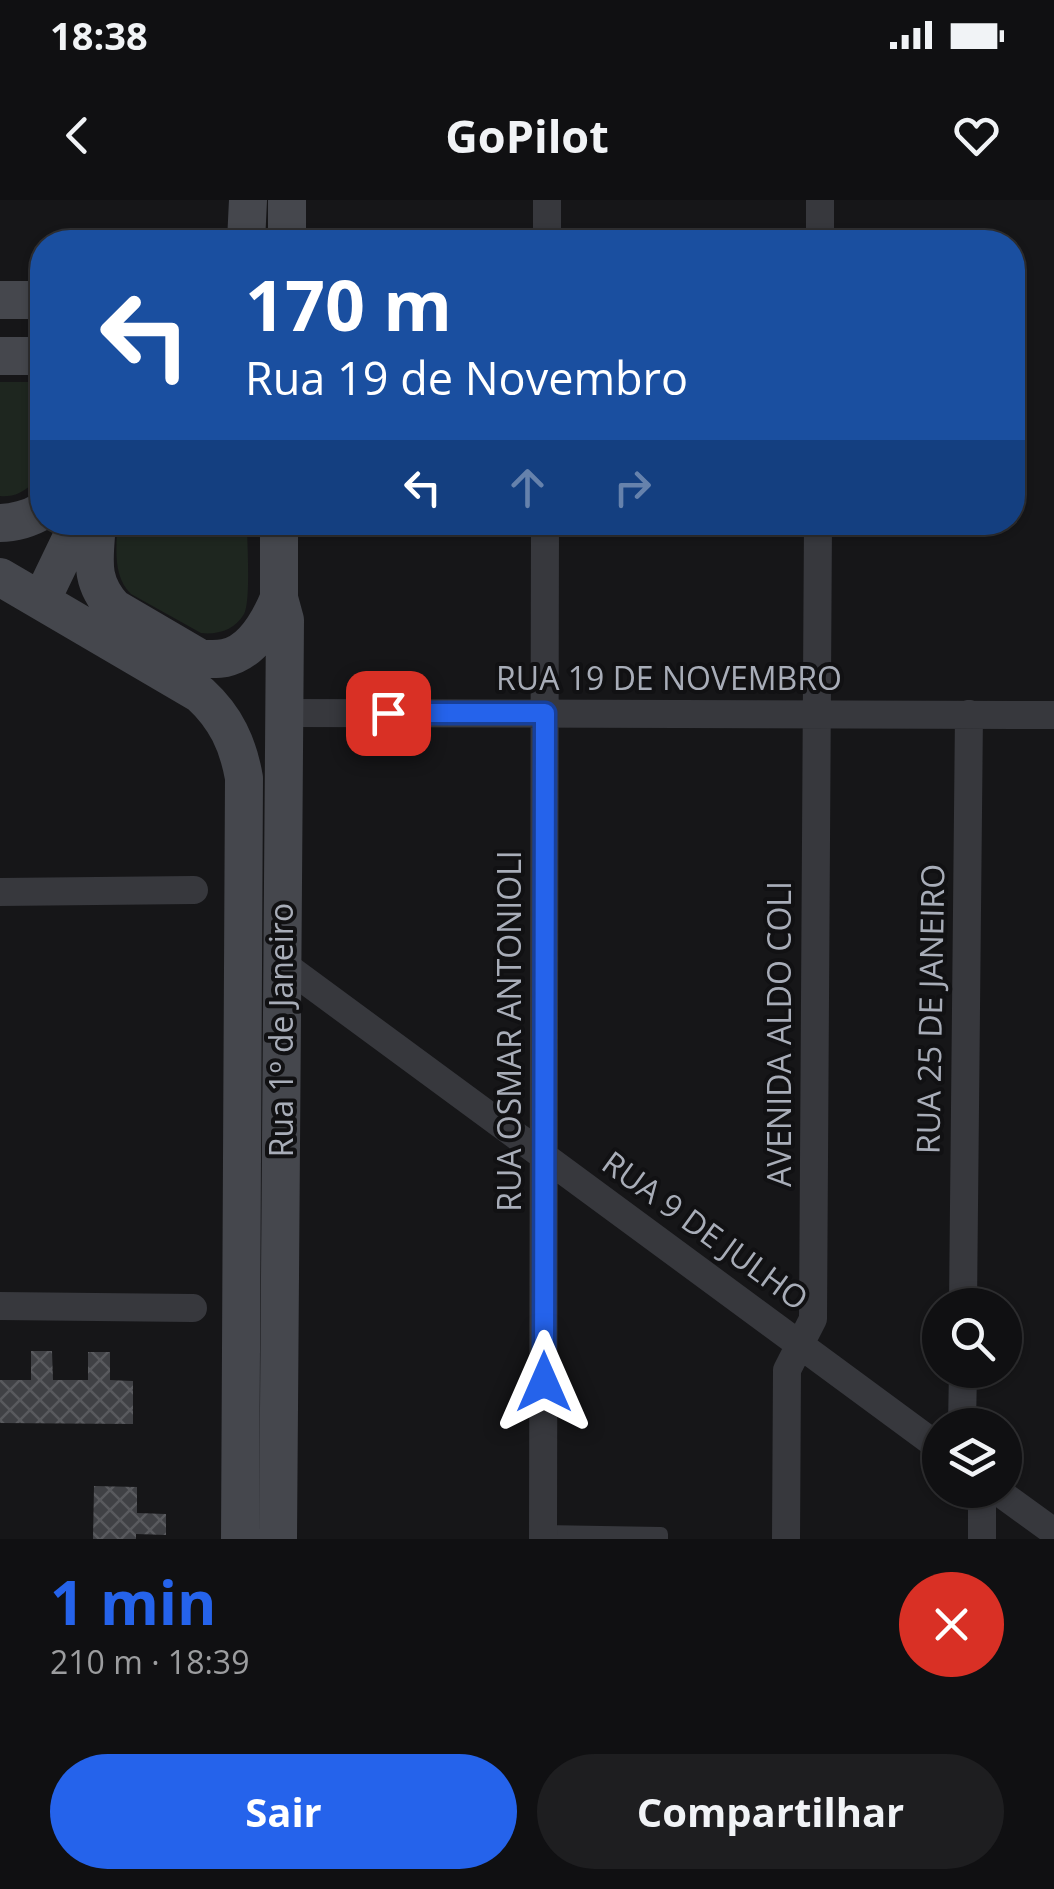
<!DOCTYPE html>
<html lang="pt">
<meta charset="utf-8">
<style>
:root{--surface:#101012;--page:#1e1e20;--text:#f1f3f6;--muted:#9c9d9f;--line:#303032;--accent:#2563eb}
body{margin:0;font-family:"Open Sans",sans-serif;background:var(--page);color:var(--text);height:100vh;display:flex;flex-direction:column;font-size:38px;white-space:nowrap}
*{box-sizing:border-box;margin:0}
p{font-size:32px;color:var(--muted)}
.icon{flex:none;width:55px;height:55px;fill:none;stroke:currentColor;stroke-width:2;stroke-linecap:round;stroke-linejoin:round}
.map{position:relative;height:1339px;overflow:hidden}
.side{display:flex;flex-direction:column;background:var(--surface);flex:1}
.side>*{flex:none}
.top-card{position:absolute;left:30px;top:30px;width:995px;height:305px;border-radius:40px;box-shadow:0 2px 8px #0004,0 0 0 2px var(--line);background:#1a4fa0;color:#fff;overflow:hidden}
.buttons{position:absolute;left:922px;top:1088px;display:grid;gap:20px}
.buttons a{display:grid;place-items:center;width:100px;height:100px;border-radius:50%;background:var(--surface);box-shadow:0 2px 8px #0004,0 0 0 2px var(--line);font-size:50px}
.pin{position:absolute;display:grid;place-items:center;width:85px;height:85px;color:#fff;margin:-42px;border-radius:20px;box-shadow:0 5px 15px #0006}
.me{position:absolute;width:110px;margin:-55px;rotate:0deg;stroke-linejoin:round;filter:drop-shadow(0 0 8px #0008)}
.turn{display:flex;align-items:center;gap:35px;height:210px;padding:0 50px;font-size:45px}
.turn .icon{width:130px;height:130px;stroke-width:2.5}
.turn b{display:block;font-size:70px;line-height:85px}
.lanes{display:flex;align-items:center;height:95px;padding:0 50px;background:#0003;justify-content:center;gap:50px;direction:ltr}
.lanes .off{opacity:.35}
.round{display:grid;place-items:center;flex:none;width:105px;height:105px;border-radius:52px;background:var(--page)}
.overview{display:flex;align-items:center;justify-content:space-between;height:170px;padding:0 50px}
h1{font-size:60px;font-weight:700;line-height:75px;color:var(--accent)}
.button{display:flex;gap:20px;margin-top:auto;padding:20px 50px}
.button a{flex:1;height:115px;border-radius:60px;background:var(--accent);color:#fff;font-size:40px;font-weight:700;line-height:115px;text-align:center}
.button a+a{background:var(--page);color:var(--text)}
.status{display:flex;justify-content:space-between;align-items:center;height:70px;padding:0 50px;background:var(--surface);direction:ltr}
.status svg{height:28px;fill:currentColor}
header{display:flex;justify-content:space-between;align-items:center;height:130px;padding:0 50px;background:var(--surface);font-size:45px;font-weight:700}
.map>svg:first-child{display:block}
.green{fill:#1e261f}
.building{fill:url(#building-cross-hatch)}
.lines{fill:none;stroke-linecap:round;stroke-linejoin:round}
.lane{stroke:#37383d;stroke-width:14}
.street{stroke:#37383d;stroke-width:28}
.secondary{stroke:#45474d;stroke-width:38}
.route-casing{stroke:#184099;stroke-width:25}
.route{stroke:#2563eb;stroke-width:18}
.labels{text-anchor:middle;stroke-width:8;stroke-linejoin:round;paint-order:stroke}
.street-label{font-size:32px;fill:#a8adb8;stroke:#111113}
</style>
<div class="status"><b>18:38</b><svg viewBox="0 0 49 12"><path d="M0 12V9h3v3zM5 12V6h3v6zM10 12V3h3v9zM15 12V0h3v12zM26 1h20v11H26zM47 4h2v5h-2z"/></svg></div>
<header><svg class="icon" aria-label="back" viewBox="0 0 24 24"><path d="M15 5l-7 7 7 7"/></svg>GoPilot<svg class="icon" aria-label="heart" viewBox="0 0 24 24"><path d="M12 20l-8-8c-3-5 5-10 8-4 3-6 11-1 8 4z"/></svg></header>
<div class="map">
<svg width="1054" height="1339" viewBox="0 0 1054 1339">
<defs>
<pattern id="building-cross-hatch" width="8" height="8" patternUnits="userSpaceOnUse" patternTransform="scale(2.5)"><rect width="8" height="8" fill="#404145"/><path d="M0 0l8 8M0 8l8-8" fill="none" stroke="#595a5e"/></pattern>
</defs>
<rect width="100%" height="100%" fill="#161618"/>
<!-- green -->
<path class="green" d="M0 182H42V274C30 287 19 298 0 296Z
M117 323H247C247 341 251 401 244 414 235 430 217 435 201 433L131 394C112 375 117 348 117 323Z"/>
<!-- building -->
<path class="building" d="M31 1151H52L53 1180H88V1152H110V1180L133 1181V1224L0 1223V1180H31Z
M94 1286 137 1287V1313L166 1314V1335L136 1334V1339H93Z"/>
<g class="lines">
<!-- lane -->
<path class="lane" d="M543 1332 661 1334V1339"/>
<!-- street -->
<path class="street" d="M547 42V0
M820 42V0
M284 513 1054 515
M0 692 194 690
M283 764 940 1248
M963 1105 969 514
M0 1106 193 1108
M962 1225 963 1170
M996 1290 1054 1332
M543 1339 545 322
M786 1339 787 1170 813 1119 818 322
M982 1339V1290"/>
<!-- secondary -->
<path class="secondary" d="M287 0V42
M246 42 248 0
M0 100H42
M0 156H42
M97 322C95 358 88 380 114 408L196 456
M0 323C14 323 31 318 42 311
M0 377 200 494C226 518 238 544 244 578L240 1339
M41 401 79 322
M175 457C191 457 210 461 225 458 253 452 269 422 279 398
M278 1339 285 420 279 398V322"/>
</g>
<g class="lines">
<defs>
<path id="route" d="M388 513H545L544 1182"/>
</defs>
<!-- route casing -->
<use href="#route" class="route-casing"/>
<!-- route -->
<use href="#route" class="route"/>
</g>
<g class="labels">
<!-- street labels -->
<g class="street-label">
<text x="669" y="490">RUA 19 DE NOVEMBRO</text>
<text transform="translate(931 809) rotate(-89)" y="11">RUA 25 DE JANEIRO</text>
<text transform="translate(282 830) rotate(-90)" y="11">Rua 1º de Janeiro</text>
<text transform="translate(510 831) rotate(-90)" y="11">RUA OSMAR ANTONIOLI</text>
<text transform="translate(780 834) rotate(-90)" y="11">AVENIDA ALDO COLI</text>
<text transform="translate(705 1031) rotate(36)" y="11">RUA 9 DE JULHO</text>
</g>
</g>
</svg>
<div class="buttons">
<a><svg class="icon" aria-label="search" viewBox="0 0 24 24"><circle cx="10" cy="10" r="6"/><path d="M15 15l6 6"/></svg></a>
<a><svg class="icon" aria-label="layers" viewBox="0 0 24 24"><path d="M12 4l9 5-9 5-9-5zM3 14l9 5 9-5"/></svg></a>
</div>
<div class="pin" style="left:388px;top:513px;background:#d93025"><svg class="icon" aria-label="arrive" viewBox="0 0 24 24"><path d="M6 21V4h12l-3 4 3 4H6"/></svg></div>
<svg class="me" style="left:544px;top:1182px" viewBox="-20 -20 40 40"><path d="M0-17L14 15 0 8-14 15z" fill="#2563eb" stroke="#fff" stroke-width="4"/></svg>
<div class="top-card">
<div class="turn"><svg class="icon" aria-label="left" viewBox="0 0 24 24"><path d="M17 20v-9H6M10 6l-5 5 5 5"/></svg><div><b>170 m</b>Rua 19 de Novembro</div></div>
<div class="lanes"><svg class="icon" aria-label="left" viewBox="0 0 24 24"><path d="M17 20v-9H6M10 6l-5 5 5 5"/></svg><svg class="icon off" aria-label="ahead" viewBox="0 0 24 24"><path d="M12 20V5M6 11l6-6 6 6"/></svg><svg class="icon off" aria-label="right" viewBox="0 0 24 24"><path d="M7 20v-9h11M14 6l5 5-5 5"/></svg></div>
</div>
</div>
<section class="side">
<div class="overview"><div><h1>1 min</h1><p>210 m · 18:39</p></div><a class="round" style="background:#d93025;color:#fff"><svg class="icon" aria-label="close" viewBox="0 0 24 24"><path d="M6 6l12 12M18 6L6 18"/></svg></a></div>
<div class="button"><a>Sair</a><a>Compartilhar</a></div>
</section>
